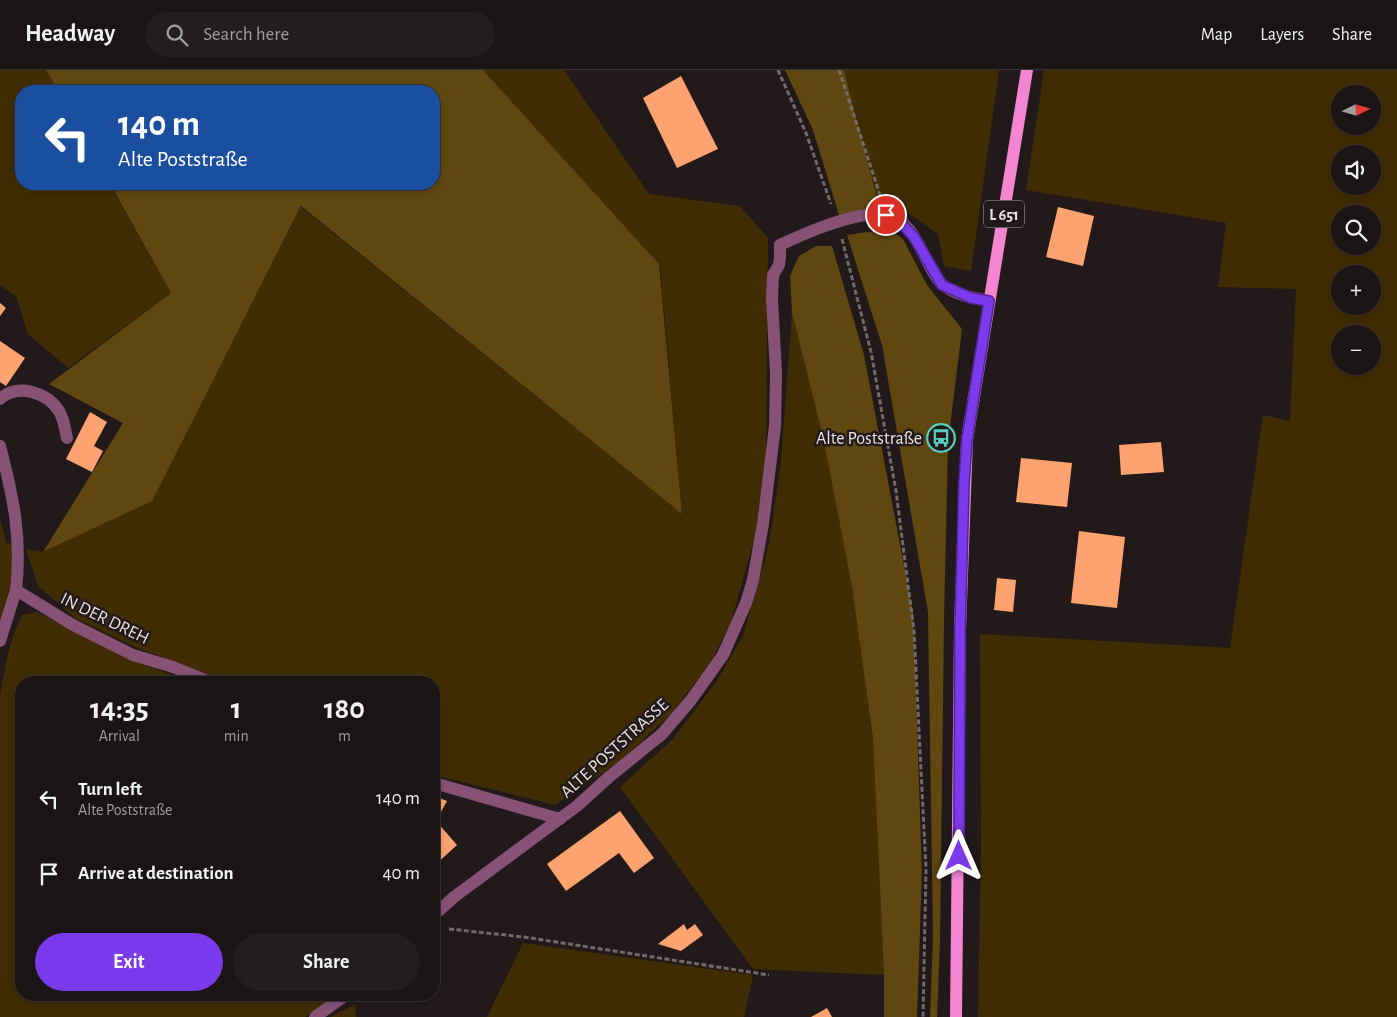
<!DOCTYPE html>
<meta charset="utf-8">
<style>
:root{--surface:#1a1414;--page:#231d1d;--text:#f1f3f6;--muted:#9f9ea0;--line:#383334;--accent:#7c3aed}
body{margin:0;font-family:"Alegreya Sans",sans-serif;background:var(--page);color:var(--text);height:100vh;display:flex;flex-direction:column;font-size:19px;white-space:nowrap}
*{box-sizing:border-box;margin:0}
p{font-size:16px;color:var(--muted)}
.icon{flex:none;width:28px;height:28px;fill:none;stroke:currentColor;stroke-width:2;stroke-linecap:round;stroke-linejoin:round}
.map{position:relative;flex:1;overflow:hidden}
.sheet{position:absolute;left:15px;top:606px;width:425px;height:325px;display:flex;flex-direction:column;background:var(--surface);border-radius:20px;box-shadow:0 2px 8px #0003,0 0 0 1px var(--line)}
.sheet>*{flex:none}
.top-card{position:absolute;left:15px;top:15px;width:425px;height:105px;border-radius:20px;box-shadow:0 2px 8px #0003,0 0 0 1px var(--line);background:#1a4fa0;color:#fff;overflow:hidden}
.needle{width:32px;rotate:85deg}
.controls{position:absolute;left:1331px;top:15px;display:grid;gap:10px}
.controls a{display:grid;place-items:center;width:50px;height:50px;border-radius:50%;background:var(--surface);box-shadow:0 2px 8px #0003,0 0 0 1px var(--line);font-size:25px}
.pin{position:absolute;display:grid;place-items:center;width:42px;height:42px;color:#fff;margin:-21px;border:2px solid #fff;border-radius:50%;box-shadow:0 1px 5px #0007}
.me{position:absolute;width:55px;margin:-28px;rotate:0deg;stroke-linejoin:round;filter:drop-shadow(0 0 4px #0008)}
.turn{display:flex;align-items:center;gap:18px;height:105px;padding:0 20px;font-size:22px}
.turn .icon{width:65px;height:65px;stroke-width:2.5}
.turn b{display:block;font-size:35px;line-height:42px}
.eta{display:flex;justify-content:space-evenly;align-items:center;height:85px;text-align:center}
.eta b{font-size:30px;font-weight:700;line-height:35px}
.button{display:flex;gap:10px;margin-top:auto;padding:10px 20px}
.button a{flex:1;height:58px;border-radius:30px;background:var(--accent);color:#fff;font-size:20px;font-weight:700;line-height:58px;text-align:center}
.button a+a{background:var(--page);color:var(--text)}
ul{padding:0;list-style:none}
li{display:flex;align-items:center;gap:15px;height:75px;padding:0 20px}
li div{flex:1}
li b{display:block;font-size:19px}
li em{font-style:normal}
header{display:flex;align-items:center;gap:30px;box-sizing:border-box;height:70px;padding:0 25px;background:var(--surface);border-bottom:1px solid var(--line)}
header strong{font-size:24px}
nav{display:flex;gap:28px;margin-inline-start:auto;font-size:18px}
.search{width:350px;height:45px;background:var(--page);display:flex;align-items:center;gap:12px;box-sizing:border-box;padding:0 18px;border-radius:28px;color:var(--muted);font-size:19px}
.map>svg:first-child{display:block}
.green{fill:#402d03;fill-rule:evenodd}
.forest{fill:#604710}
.building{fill:#fea26f}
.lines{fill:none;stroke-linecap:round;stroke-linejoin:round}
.path{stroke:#726b6b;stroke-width:3;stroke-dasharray:5 2.5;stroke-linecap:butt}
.lane{stroke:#875275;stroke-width:12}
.street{stroke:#875275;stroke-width:12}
.primary{stroke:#f485d0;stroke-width:12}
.route-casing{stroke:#51269a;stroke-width:12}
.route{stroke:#7c3aed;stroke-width:9}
.labels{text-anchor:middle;stroke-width:5;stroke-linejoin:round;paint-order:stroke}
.shield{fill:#221a1a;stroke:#ada6a6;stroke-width:1}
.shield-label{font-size:16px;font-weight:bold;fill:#e8e2e2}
.poi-label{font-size:18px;fill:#e8e2e2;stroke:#221a1a;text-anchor:end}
.street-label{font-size:18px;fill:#e8e2e2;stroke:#221a1a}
</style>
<header>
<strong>Headway</strong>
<div class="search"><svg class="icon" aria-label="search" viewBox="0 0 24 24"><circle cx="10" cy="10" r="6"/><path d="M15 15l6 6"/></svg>Search here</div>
<nav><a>Map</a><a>Layers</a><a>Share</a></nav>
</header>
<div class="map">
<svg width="1397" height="947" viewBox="0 0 1397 947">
<rect width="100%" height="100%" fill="#221a1a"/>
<!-- green -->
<path class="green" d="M0 0H46L58 21H21V114H109L171 223 68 298 28 264 16 226 0 215Z
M483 0H564L649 124 740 136 768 168 766 381 755 467 730 555 709 595 670 645 621 690 555 735 434 705V612H221L207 604 135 577 75 548 38 516 26 479 44 482 151 430 301 137 682 444 660 195Z
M844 0H999L971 201 944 196 938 164C921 152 901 134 879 135Z
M1044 0H1397V947H978L981 774 980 564 1230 578 1263 345 1290 351 1296 219 1218 217 1226 153 1026 120ZM1340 24H1372V56H1340ZM1340 84H1372V116H1340ZM1340 144H1372V176H1340ZM1340 204H1372V236H1340ZM1340 264H1372V296H1340Z
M792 241 823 366 853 516 873 667 884 905 753 899 620 717 673 669 716 612 743 566 769 474 781 393Z
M0 448 6 473 15 474 10 517 0 556Z
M37 542 128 589 191 612H21V925H334L305 947H0V625C5 597 9 571 22 545Z
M523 873 753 905 744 947H487Z
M355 934 356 947H331Z"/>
<!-- forest -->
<path class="forest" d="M46 0H483L659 194 682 444 301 136 152 431 43 482 123 353 49 314 171 223 110 114H434V21H58Z
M785 0H844L879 136 839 145 813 60Z
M889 159 903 169 927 215 962 259 948 373 944 550 940 872 937 947H930L933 866 928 542 882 275 847 165Z
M816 176H832L864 285 913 543 922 801 917 947H884V905L873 668 852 516 823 367 792 242 790 206 799 186Z"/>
<!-- building -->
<path class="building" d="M681 6 718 79 677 98 643 28Z
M1058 137 1094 146 1083 196 1046 187Z
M0 233 6 238 0 246Z
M0 271 25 288 6 316 0 312Z
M90 342 107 352 94 376 103 381 92 402 66 389Z
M1161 372 1164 402 1121 405 1119 375Z
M1021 388 1072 393 1067 437 1016 432Z
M1079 461 1125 467 1117 538 1071 533Z
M997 508 1016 510 1013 542 994 540Z
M434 726 447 731 436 751 457 775 434 796Z
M620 741 654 788 634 803 619 783 566 821 547 794Z
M684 854 687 860 695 854 703 865 681 881 658 874Z
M827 938 832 947H811Z"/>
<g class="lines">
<!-- path -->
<path class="path" d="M778 0 806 63 831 134
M839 0 880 125
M842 169 871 282 896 421 914 561 926 799 923 947
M449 859 524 867 769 905"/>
<!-- lane -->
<path class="lane" d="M0 329C17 313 47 322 59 341 64 349 65 359 67 368
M0 376C13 426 22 467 16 520L73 555 133 585 173 597 210 612
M0 571 16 520
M434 713 560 749"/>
<!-- street -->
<path class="street" d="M434 845 454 827 577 736 609 707 662 664 691 630 723 585 746 533 753 510 763 454 775 356 776 304 772 228 773 205 779 195 780 187V175C805 163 858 140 885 145 919 151 923 196 942 214 954 225 973 228 989 231
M315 947 346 925"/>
<!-- primary -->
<path class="primary" d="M956 947 960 559 967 370 1027 0"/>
</g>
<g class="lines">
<defs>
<path id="route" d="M886 145 897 149 914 167 942 215 971 228 989 231 967 370 964 413 960 559 959 786"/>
</defs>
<!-- route casing -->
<use href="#route" class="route-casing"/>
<!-- route -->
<use href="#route" class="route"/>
</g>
<!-- icons -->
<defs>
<symbol id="bus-ring" viewBox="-11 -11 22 22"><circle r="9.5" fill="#221a1a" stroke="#58cec0" stroke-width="1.5"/><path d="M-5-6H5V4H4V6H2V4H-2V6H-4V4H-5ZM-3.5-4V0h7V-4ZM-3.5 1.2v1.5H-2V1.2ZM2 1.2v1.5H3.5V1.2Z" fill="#58cec0"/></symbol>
</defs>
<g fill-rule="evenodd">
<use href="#bus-ring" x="925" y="352" width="32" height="32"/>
</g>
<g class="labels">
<!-- shield labels -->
<rect class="shield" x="984" y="130.5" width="40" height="27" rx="4"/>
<g class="shield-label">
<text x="1004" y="150">L 651</text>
</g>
<!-- poi labels -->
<g class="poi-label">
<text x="922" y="374">Alte Poststraße</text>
</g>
<!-- street labels -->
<g class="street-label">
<text transform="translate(105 548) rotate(26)" y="6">IN DER DREH</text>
<text transform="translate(614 678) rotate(-42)" y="6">ALTE POSTSTRASSE</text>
</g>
</g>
</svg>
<div class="controls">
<a><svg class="needle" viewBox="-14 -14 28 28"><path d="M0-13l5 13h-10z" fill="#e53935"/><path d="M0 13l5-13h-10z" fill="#9f9ea0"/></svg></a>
<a><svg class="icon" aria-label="sound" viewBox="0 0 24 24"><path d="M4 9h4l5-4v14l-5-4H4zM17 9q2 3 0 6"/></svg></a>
<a><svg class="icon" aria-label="search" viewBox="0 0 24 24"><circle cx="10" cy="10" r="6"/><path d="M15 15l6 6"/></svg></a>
<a>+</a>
<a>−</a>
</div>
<div class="pin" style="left:886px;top:145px;background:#d93025"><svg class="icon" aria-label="arrive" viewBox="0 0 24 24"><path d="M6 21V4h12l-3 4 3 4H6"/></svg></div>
<svg class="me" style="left:959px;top:786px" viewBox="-20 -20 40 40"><path d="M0-17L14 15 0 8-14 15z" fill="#7c3aed" stroke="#fff" stroke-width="4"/></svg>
<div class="top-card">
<div class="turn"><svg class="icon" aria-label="left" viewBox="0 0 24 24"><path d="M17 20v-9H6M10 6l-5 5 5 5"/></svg><div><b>140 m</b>Alte Poststraße</div></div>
</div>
<section class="sheet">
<div class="eta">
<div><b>14:35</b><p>Arrival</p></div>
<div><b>1</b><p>min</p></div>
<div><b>180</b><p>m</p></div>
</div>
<ul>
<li><svg class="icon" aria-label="left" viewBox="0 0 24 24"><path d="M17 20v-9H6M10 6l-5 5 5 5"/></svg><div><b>Turn left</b><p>Alte Poststraße</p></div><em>140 m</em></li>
<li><svg class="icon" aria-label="arrive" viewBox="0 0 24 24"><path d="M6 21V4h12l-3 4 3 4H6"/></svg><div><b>Arrive at destination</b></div><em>40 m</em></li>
</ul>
<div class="button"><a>Exit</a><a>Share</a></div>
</section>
</div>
